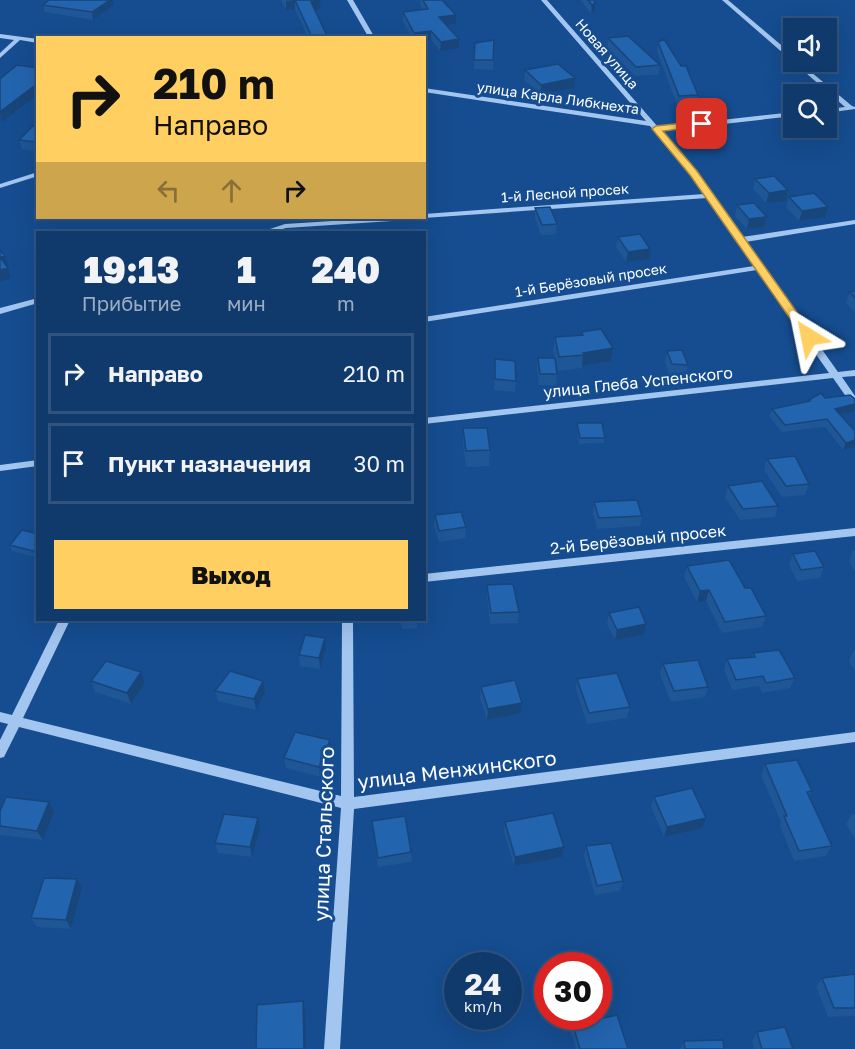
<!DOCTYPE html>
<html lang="ru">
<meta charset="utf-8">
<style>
:root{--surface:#103a6c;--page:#1e4574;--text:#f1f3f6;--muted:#9cadc2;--line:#30547f;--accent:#ffcf61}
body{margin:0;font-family:"Golos Text",sans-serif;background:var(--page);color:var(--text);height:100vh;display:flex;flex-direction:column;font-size:22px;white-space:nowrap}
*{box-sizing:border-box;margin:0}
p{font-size:20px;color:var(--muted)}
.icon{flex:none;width:33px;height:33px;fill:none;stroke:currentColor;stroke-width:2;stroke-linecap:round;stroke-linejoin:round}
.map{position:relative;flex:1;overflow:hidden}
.drawer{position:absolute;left:36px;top:231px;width:390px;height:390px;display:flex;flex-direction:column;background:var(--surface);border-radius:0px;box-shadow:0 6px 24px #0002,0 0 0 2px var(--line)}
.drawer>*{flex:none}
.top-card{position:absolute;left:36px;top:36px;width:390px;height:183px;border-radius:0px;box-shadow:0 6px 24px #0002,0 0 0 2px var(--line);background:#ffcf61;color:#111;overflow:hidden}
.controls{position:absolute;left:783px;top:18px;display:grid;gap:12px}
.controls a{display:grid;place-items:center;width:54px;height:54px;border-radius:0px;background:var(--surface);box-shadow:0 6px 24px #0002,0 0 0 2px var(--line);font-size:30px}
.speed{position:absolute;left:444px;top:952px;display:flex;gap:12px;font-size:30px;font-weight:700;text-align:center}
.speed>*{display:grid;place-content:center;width:78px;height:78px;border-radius:50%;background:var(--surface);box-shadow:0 6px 24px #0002,0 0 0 2px var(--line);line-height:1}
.speed small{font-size:15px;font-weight:400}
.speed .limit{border:9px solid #d22;background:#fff;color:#111}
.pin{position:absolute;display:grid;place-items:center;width:51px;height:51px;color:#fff;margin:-26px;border-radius:12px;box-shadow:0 3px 9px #0006}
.me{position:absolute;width:66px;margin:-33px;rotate:325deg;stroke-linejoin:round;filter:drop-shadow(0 0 4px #0008)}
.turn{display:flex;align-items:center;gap:21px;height:126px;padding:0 18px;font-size:27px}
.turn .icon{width:78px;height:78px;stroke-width:2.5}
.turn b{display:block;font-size:42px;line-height:51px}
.lanes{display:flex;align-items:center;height:57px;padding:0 18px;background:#0003;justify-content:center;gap:30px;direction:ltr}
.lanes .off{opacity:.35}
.eta{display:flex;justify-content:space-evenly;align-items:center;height:102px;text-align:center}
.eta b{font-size:36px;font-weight:800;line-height:42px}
.button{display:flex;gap:12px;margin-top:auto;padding:12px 18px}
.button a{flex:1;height:69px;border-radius:0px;background:var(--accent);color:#111;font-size:24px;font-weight:800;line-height:69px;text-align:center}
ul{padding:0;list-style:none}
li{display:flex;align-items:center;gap:18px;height:81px;margin:0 12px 9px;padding:0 6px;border:3px solid var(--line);border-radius:0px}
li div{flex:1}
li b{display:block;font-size:22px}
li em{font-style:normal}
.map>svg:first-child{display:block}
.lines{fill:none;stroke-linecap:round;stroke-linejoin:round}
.minor{fill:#a2c6f0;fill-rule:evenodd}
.wall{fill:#1e5696}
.shaded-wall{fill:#18467a}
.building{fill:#2364ae;stroke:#18467a;stroke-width:1.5}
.route{fill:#ffcf61;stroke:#a6873f;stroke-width:1.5}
.labels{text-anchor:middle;stroke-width:6;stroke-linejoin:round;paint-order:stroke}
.far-street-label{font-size:14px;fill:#fff;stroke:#154d90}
.street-label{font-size:16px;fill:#fff;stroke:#154d90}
.near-street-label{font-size:20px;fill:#fff;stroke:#154d90}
</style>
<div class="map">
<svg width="855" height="1049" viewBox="0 0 855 1049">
<rect width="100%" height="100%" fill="#154d90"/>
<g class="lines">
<!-- minor -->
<path class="minor" d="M347 0H353L375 38H369Z
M541 0H547L658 127 794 112V116L661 131 696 171 742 237 855 220V224L745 242 762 265H764V268L838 372 855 370V376L842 377 855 396V406L852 405 833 378 424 424V418L829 373 757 270 424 322V317L754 266 707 198 424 218H421H424V214L704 194 690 175 650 126 424 92V88L646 121Z
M722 0H728L794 56V62H799L852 106 855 107V109L826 113V109L845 107Z
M0 34 38 39V43L20 40 0 58V53L14 40 0 38Z
M38 172V176L0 188V184Z
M380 218H411L407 220 286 228 272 232H261L285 224Z
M38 298V303L0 314V308Z
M38 460V466L0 471V465Z
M855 528V536L424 582V574Z
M59 620H70L23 718 341 796 342 620H353L354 797 855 732V742L354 809 340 1049H324L341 808 19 727 4 757 0 758V740L8 724 0 722V712L12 715Z"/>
</g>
<!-- wall -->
<path class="wall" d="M49 0H113L114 5 93 20 45 12 43 5Z
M281 0H320L321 9 315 10 328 38H308L295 9 286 10Z
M420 0H442L456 24 446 25 459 39V48L440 51 431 40 424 41V38H412L403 21V12L423 10 420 4Z
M581 0H594L595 3V12L591 14Z
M608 38 660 65 659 74 635 76 607 47Z
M494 40 493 70 474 69V60Z
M658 42 698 95 696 105H677L657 51Z
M525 70 574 88 541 94 524 80Z
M38 124V152L22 149 19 140Z
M755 179 788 190 786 201 766 203 753 189Z
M789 197 828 207 825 217 799 221 786 207Z
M737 205 767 217 764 227 747 229 735 216Z
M535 208 557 224 556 234 541 235 535 218Z
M618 237 649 259 626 262 616 247Z
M855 291V313L846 303 850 292Z
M581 332 613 348 611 361 582 366V368L558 371 553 350 555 337 581 335Z
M667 351 688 365 686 376 669 375 665 361Z
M538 358 557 374 556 385H539L537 368Z
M495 359 516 381 515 392 494 390Z
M809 400 840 414 855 431 843 450 825 427 782 432 769 416 772 409 809 402Z
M577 423 605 438 604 443 579 444 577 429Z
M463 428 490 450 489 466 466 467 463 445Z
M767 459 809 484 805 495 782 497 764 470Z
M728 486 778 506 775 517 740 520 725 497Z
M594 502 642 516 640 526 597 529 593 513Z
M435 515 466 527 465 538 439 542 434 526Z
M38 534V554L35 557 12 551 10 545Z
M853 550H855V572L849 561Z
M793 554 824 567 820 578 797 581 789 565Z
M687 566 745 588 766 616 762 627 722 633 706 601 697 602 684 577Z
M487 585 519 612 518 623 490 624 487 596Z
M609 613 646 624 644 635 615 640 607 624Z
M401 620H417V628L402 629Z
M325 638 326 649 320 669 300 666 299 655Z
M854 650H855V672L849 661Z
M753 653 795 678 790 688 762 693 759 686 732 690 724 670 727 659 751 657Z
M663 664 708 687 705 697 671 702 660 675Z
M141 672 145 683 131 704 95 692 91 681Z
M577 679 630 707 627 718 587 724 576 689Z
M481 687 522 703 521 713 487 720 480 698Z
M215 691 265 692 256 710 218 701Z
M330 740 331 750 321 777 286 768 284 758Z
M765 764 812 791 809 796 832 846 826 856 794 861 780 826 781 822 761 775Z
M654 797 702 828 664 837 651 807Z
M0 811 54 812 43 840 0 835Z
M852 814H855V839L846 824Z
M372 821 411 852 412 862 378 867Z
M505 822 562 857 514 866 504 832Z
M260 828 252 857 218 853 215 843Z
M586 846 623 881 620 891 595 895 584 856Z
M77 879 82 888 71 929 37 927 31 918Z
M855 974V1016L828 1017 816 986 822 978Z
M573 1025 628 1049H576L571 1033Z
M757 1032 793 1049H754L752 1041Z
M684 1041 724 1049H680Z"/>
<!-- shaded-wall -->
<path class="shaded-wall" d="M110 0H113L114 5 93 20 92 12Z
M295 0V9L286 10V1Z
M320 1 321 9 312 11 311 2Z
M595 3V12L591 14 592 5Z
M456 15V24L439 26V17Z
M431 31V40L424 41V38H414V33Z
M459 39V48L440 51 441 42Z
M575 78 574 88 541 94V85Z
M38 83V94L2 122 0 112Z
M788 190 786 201 766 203 769 193Z
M828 207 825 217 799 221 802 211Z
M767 217 764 227 747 229 749 219Z
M650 249 649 259 626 262 628 252Z
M5 256 8 266 4 268 0 257Z
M8 268 11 278 0 282V270Z
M613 348 611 361 582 366 583 353Z
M855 404V411L832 416 835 409Z
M855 440V447L843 450 846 443Z
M38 546V554L35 557 33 551Z
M709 590 706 601 697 602 700 591Z
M646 624 644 635 615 640 617 630Z
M325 638 326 649 320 669 319 658Z
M141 672 145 683 131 704 127 693Z
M263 681 265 692 256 710 254 699Z
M522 703 521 713 487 720 488 709Z
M330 740 331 750 321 777 319 767Z
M49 802 54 812 43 840 37 831Z
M258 818 260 828 252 857 250 847Z
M706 818 702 828 664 837 667 827Z
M564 847 562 857 514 866 515 857Z
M77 879 82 888 71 929 66 920Z
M303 1001 305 1009 306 1049H304Z"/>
<!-- building -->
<path class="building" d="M49 0H110L92 12 43 5Z
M295 0H320V1L311 2 328 38 311 35Z
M423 0H442L456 15 439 17 459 39 441 42 431 31 414 33 403 12 428 9Z
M588 0H594L595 3 592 5Z
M628 36 660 65 636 67 608 38Z
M664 39 681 66H686L698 95 679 96 658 42Z
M494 40 493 60H474L475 43Z
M558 64 575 78 541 85 525 70Z
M17 65 38 68V83L0 112V79Z
M36 123 38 124V140L36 142 19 140Z
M774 176 788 190 769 193 755 179Z
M814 193 828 207 802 211 789 197Z
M754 203 767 217 749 219 737 205Z
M550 207 557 224 542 225 535 208Z
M640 234 650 249 628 252 618 237Z
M0 250 5 256 0 257 8 268 0 270Z
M855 291V298L850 292Z
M601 329 613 348 583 353 584 355 559 357 555 337 583 335 581 332Z
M682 350 688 365 672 364 667 351Z
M538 358H555L557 374H540Z
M495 359 515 361 516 381 495 379Z
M821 393 825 398 850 395 855 399V404L835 409 855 431V440L846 443 827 419 785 425 772 409 810 401 809 400Z
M577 423H602L605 438H580Z
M463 428H487L490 450 466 451Z
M795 456 809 484 786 486 767 459Z
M762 481 778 506 743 509 728 486Z
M637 500 642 516 599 518 594 502Z
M461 512 466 527 439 531 435 515Z
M22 530 38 534V546L33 551 10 545Z
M815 551 824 567 801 570 793 554Z
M729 560 745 588H751L766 616 725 622 709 590 700 591 687 566Z
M513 584 519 612 491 613 487 585Z
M639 607 646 624 617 630 609 613Z
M305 635 325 638 319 658 299 655Z
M779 650 795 678 766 683 763 676 736 680 727 659 755 657 753 653Z
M698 660 708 687 674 691 663 664Z
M106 661 141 672 127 693 91 681Z
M230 671 263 681 254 699 215 691Z
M617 673 630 707 589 713 577 679Z
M515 680 522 703 488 709 481 687Z
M295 732 330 740 319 767 284 758Z
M797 760 812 791 807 792 832 846 799 851 784 816H787L765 764Z
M692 788 706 818 667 827 654 797Z
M6 797 49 802 37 831 0 826V811Z
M553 813 564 847 515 857 505 822Z
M224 814 258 818 250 847 215 843Z
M405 816 411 852 378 858 372 821Z
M611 843 623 881 597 886 586 846Z
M44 878 77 879 66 920 31 918Z
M855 974V1008H834L822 978Z
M303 1001 304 1049H256L257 1005Z
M617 1015 628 1049H580L573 1025Z
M785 1027 793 1049H762L757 1032Z
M723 1040 724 1049H685L684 1041Z"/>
<!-- route -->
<path class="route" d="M702 121 706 124 705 126 663 131 697 171 813 335V340H805L690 175 652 129 656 126Z"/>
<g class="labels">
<!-- far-street labels -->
<g class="far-street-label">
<text transform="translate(607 54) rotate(49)" y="5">Новая улица</text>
<text transform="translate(558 98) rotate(8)" y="5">улица Карла Либкнехта</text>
<text transform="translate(565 193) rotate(-4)" y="5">1-й Лесной просек</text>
<text transform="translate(591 280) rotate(-9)" y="5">1-й Берёзовый просек</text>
</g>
<!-- street labels -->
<g class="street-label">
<text transform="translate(638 382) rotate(-6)" y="6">улица Глеба Успенского</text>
<text transform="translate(638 539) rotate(-6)" y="6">2-й Берёзовый просек</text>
</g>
<!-- near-street labels -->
<g class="near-street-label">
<text transform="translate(457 770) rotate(-7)" y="7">улица Менжинского</text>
<text transform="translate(324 834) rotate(-88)" y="7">улица Стальского</text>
</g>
</g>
</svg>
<div class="controls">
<a><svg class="icon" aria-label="sound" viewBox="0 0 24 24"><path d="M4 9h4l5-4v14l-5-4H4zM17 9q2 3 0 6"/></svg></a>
<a><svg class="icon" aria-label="search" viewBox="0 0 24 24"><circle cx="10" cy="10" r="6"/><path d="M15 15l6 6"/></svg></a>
</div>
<div class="speed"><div>24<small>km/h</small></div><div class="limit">30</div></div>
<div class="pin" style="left:702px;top:124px;background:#d93025"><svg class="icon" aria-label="arrive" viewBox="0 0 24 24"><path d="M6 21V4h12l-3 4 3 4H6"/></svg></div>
<svg class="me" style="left:809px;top:337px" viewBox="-20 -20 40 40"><path d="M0-17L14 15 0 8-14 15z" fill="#ffcf61" stroke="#fff" stroke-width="4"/></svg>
<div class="top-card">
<div class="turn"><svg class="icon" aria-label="right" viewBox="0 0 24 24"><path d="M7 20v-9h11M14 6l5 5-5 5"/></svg><div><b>210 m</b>Направо</div></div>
<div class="lanes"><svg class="icon off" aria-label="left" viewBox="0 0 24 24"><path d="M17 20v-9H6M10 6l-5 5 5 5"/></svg><svg class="icon off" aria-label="ahead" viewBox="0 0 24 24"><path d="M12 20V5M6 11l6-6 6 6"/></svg><svg class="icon" aria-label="right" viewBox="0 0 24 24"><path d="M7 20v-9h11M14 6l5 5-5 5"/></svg></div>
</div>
<section class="drawer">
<div class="eta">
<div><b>19:13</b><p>Прибытие</p></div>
<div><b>1</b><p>мин</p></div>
<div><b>240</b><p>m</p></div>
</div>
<ul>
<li><svg class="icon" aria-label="right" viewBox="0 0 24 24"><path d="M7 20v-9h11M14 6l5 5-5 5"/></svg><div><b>Направо</b></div><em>210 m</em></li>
<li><svg class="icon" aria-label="arrive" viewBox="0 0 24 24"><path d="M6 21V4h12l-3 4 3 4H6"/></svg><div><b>Пункт назначения</b></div><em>30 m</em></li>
</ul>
<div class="button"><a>Выход</a></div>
</section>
</div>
